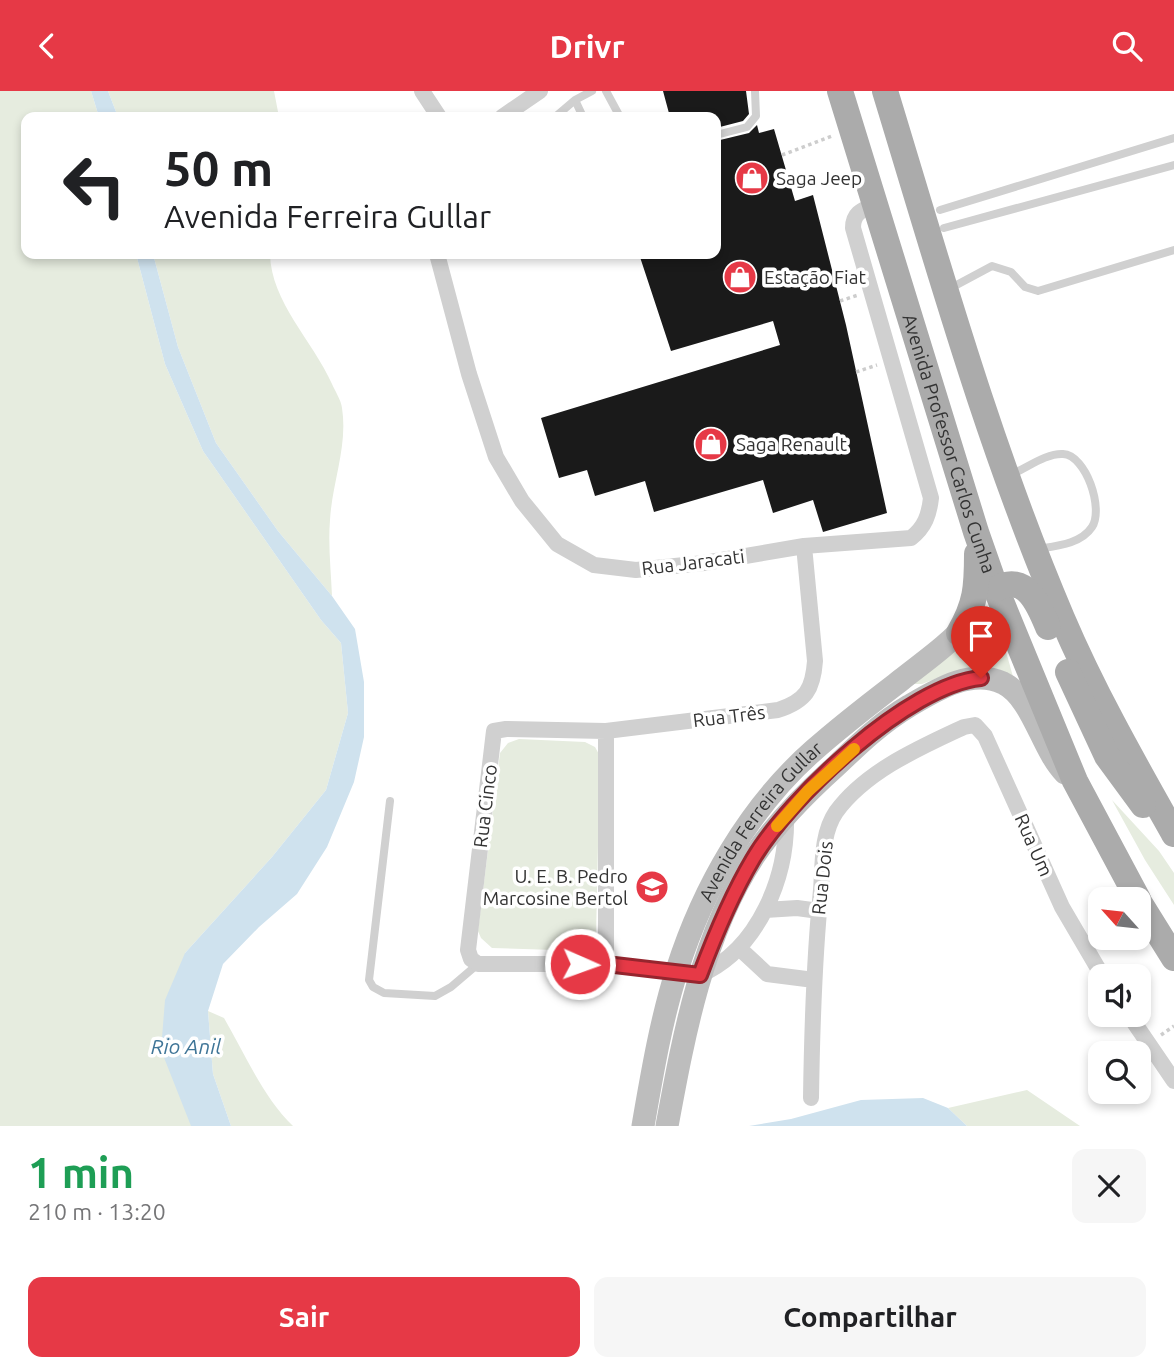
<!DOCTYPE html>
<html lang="pt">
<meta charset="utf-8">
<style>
:root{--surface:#fff;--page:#f6f6f6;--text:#202124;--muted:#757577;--accent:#e63946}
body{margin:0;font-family:Ubuntu,sans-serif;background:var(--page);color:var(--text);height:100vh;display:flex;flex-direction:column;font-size:26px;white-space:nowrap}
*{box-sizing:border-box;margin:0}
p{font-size:23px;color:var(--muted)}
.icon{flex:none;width:38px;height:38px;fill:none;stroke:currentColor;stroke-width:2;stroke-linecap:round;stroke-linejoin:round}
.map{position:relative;height:1035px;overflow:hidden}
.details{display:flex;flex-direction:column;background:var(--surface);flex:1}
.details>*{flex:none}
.hud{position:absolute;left:21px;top:21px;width:700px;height:147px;border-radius:14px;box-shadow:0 4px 10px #0003;background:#fff;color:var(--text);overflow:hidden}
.needle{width:46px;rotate:297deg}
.buttons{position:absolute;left:1088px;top:796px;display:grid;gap:14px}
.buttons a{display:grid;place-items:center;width:63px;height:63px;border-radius:14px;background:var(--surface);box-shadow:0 4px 10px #0003;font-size:35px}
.pin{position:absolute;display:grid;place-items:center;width:60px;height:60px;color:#fff;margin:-72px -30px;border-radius:50% 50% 50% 0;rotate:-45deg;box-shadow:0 0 7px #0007}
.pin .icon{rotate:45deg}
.me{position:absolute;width:77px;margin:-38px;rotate:92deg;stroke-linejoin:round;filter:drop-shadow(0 0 5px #0008)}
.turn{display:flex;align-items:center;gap:24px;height:147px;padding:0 28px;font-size:32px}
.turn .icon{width:91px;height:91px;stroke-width:2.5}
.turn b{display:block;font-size:49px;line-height:60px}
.round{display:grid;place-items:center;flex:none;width:74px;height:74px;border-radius:14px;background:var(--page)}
.summary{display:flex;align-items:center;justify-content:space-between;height:119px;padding:0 28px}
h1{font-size:42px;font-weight:600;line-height:52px;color:#1e9e55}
.cta{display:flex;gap:14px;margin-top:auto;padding:14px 28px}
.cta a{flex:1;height:80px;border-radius:14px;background:var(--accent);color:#fff;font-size:28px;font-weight:600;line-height:80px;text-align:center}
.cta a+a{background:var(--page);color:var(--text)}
header{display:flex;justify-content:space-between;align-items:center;height:91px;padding:0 28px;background:var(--accent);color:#fff;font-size:32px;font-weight:600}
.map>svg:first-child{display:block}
.green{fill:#e6ecdf}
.water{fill:#cfe2ee}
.building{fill:#1a1a1a}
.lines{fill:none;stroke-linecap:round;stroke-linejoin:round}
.path{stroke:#cdcdcd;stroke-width:3.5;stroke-dasharray:3.5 3.5;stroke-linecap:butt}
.lane{stroke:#d0d0d0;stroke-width:8}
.street{stroke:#d0d0d0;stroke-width:16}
.secondary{stroke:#bdbdbd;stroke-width:23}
.primary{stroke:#ababab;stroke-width:26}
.route-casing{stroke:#96252e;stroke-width:18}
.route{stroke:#e63946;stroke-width:12}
.slow{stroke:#f59e0b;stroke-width:12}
.labels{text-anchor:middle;stroke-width:7;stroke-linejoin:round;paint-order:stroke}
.poi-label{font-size:19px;fill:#333;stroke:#fff;text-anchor:start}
.street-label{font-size:19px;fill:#333;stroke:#fff}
.water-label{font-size:21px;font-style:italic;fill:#3f7597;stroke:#fff}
</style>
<header><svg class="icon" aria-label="back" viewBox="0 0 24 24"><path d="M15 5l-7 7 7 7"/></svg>Drivr<svg class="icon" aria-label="search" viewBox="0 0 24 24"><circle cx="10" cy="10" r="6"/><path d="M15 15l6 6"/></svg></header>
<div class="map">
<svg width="1174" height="1035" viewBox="0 0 1174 1035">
<rect width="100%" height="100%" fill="#fff"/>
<!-- green -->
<path class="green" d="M0 0H91L99 26H26V163H136L165 273 203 360 321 529 341 552 348 622 326 699 272 766 185 862 191 1035H0Z
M108 0H274L279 26H118Z
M153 163H270C271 211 313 250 332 293 335 300 341 309 342 317 348 355 332 392 330 429 328 454 331 480 332 505L278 440 216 352 178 256Z
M982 541C1005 543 1007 566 1013 585 981 566 954 581 922 593H913L919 585 974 543Z
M519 648 585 651 595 656 600 665 596 845 593 854 585 860 492 857 481 847 478 840 500 662 508 652Z
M1112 709 1159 760 1174 782V814L1145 769Z
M208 920 224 927C245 963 263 1006 293 1035H231L213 983Z
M1027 999 1080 1035H967L948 1017Z"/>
<!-- water -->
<path class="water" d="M91 0H108L118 26H99Z
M136 163H153L178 256 216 352 278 440 332 505 355 538 364 591V646L354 691 327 756 297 803 259 836 223 873 208 920 213 983 231 1035H191L161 959 165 909 185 862 272 766 326 699 348 622 341 552 321 529 203 360 165 273Z
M923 1007 948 1017 967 1035H749L791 1028 861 1009Z"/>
<!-- building -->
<path class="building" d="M663 0H746L749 23 743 30 716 37V26H670Z
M757 34 759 42 774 38 795 110 813 104 846 234 887 422 823 441 813 409 773 422 763 389 654 421 645 390 595 405 587 379 559 387 541 327 780 254 773 230 671 260 639 163H716V50L749 42Z"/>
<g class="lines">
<!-- path -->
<path class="path" d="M782 64 832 45
M840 210 858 204
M856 281 877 274
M1161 944 1174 935"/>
<!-- lane -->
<path class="lane" d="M606 0 620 26
M575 9 583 26
M555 26 575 9 592 0
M716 44 747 36 756 25 755 0
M940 119 1174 47
M944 137 1174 74
M949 198 992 175 1011 181 1025 196 1038 200 1174 159
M1012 383C1027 377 1046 362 1063 363 1086 364 1104 418 1092 436 1081 453 1056 455 1038 458
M390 710 369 889 373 896 384 902 435 905 451 896 478 873"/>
<!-- street -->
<path class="street" d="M422 0 439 26
M502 26 540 0
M437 163 469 283 496 366 522 410 557 453 594 474 636 479 704 472 804 455 911 447C925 436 929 424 931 407L853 137C853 122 862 119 874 114
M786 724C788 785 759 858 700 884L606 873H478L471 868 468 859 494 640 506 638 606 640 778 619C806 610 813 598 815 570L804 455
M765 819 797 817 819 820
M739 857 767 883 814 889
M606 873V640
M1129 924 1174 990
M811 1007C812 937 814 868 821 799 823 774 821 743 836 721 866 680 919 657 964 636L975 634 985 645 1062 816 1103 886"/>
<!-- secondary -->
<g class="secondary">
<path id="s1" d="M643 1035C652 983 661 929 677 879 703 797 749 716 814 659 842 634 871 612 901 589 925 570 950 553 969 530"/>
<path d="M667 1035C684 943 702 845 754 765 777 731 806 702 836 675 859 653 882 631 909 615 936 599 971 577 1003 592 1033 607 1041 657 1065 682"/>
</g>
<!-- primary -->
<g class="primary">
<path id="s2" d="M840 0 976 441 996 498 1075 690 1138 808"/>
<path d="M885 0C939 177 989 356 1062 527 1094 602 1134 672 1174 743"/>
<path d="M996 498C1026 481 1039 514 1048 536"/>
<path d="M959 542C976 513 977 496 977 463"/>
<path d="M1068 581 1107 665 1143 714"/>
<path d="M1139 811 1174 867"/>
</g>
</g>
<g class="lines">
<defs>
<path id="route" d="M580 873H606L700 884C715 844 731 805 753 768 789 707 908 594 981 587"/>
</defs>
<!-- route casing -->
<use href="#route" class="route-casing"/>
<!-- route -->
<use href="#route" class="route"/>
<!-- slow -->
<path class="slow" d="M777 735 808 700 854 658"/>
</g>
<!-- icons -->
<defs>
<symbol id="shop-disc" viewBox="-11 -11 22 22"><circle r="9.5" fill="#e63946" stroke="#fff"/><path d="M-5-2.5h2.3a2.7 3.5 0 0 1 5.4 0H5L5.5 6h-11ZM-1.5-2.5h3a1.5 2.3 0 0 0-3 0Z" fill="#fff"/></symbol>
<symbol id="school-disc" viewBox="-11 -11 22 22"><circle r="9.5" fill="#e63946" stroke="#fff"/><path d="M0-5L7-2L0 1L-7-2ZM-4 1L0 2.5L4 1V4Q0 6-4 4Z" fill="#fff"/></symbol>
</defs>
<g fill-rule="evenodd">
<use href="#shop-disc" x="733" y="68" width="38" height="38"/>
<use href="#shop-disc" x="721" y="167" width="38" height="38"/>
<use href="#shop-disc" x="692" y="334" width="38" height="38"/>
<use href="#school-disc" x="633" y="777" width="38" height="38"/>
</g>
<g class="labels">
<!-- poi labels -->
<g class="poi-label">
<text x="776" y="94">Saga Jeep</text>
<text x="764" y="193">Estação Fiat</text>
<text x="736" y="360">Saga Renault</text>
<text x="628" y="792" text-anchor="end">U. E. B. Pedro<tspan x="628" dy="22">Marcosine Bertol</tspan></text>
</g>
<!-- street labels -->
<g class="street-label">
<text dy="7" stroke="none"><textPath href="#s2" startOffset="369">Avenida Professor Carlos Cunha</textPath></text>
<text transform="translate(693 471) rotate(-7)" y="7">Rua Jaracati</text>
<text transform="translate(729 625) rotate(-7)" y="7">Rua Três</text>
<text transform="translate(485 715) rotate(-83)" y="7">Rua Cinco</text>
<text dy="7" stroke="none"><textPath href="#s1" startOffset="332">Avenida Ferreira Gullar</textPath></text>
<text transform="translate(1034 754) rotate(66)" y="7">Rua Um</text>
<text transform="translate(822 787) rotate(-84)" y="7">Rua Dois</text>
</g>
<!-- water labels -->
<g class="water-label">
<text x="186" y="963">Rio Anil</text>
</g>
</g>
</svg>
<div class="buttons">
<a><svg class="needle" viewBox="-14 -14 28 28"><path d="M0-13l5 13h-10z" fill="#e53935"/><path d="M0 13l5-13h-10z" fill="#757577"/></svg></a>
<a><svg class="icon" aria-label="sound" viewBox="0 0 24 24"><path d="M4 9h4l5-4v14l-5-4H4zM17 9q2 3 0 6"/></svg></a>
<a><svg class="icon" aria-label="search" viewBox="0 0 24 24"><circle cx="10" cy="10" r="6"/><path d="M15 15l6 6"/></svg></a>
</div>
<div class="pin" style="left:981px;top:587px;background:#d93025"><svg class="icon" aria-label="arrive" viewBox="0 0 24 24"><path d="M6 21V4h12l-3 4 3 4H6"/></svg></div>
<svg class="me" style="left:580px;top:873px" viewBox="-20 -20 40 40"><circle r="17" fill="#e63946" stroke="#fff" stroke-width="3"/><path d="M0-11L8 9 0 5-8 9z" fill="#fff"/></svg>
<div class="hud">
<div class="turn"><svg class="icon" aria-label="left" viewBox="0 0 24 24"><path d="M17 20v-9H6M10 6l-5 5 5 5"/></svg><div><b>50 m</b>Avenida Ferreira Gullar</div></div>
</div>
</div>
<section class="details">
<div class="summary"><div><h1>1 min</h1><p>210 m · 13:20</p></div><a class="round"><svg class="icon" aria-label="close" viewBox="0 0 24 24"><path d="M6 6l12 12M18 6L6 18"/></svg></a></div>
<div class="cta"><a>Sair</a><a>Compartilhar</a></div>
</section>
